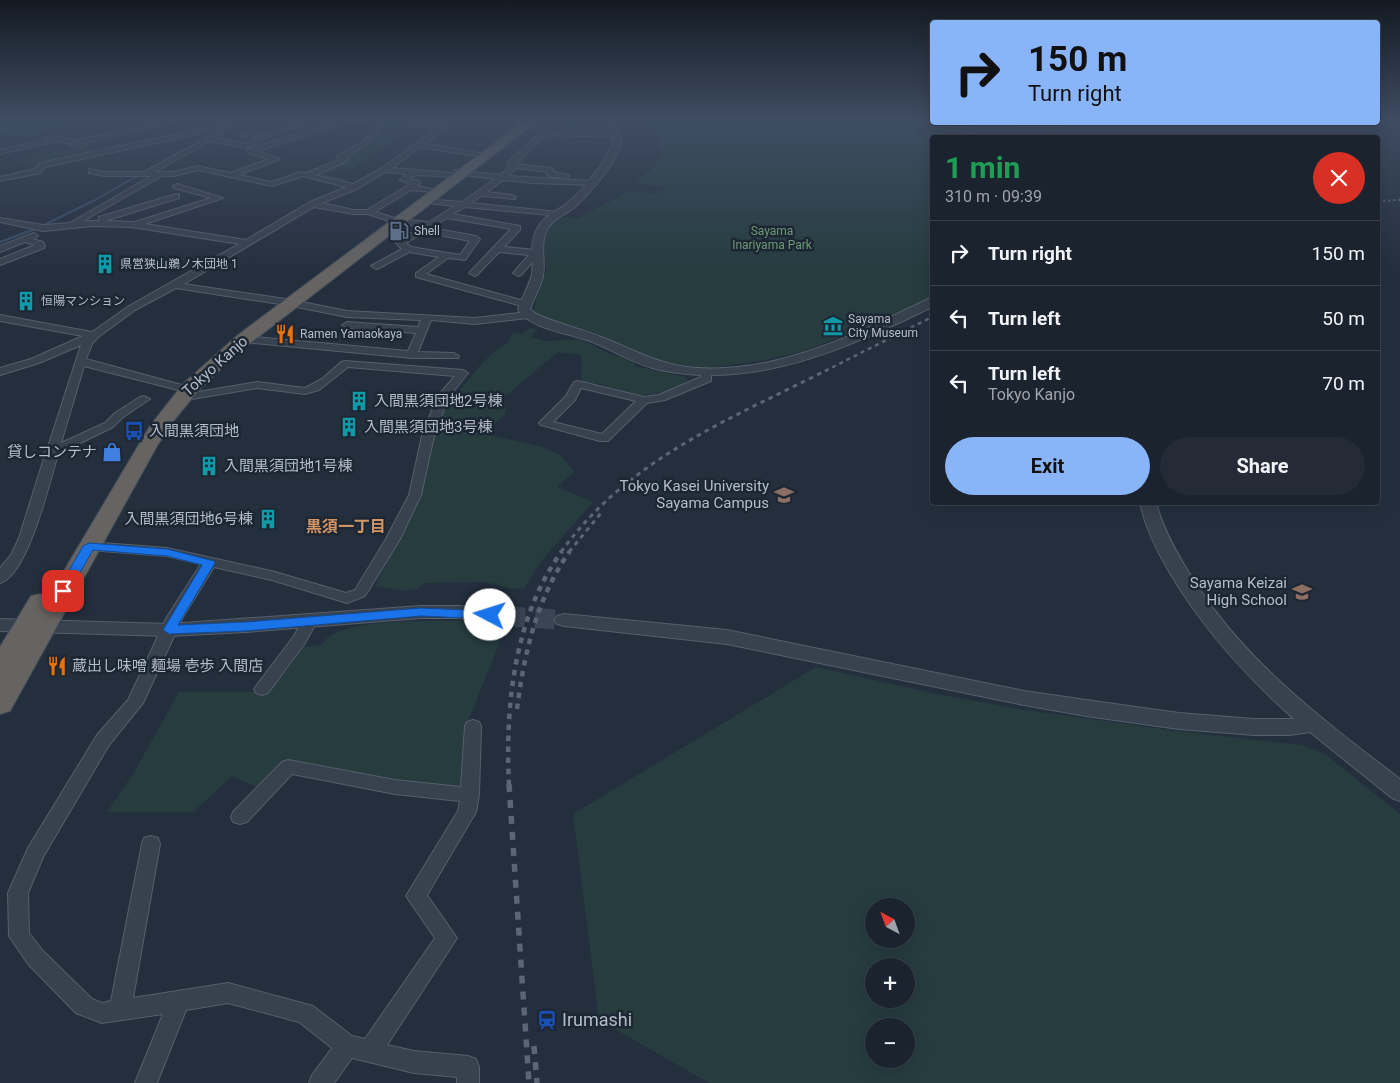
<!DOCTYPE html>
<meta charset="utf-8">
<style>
:root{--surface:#1b232e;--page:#242b36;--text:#f1f3f6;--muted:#a0a4aa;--line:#39404a;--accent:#8ab4f8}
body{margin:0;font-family:Roboto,"Noto Sans JP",sans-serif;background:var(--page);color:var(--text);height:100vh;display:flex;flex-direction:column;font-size:19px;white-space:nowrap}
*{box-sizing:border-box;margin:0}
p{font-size:16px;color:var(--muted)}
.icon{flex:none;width:28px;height:28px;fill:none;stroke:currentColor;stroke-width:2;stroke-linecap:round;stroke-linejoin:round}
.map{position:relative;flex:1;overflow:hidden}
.panel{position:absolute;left:930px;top:135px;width:450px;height:370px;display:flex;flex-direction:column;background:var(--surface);border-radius:5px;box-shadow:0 5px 20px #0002,0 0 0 1px var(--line)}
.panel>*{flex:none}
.top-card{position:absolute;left:930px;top:20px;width:450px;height:105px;border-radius:5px;box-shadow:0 5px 20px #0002,0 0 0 1px var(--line);background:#8ab4f8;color:#111;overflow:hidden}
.needle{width:32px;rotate:319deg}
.buttons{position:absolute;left:865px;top:898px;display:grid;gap:10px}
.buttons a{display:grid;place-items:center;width:50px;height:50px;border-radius:50%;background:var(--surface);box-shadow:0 5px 20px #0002,0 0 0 1px var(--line);font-size:25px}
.pin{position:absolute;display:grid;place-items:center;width:42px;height:42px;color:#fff;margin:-21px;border-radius:10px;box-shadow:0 2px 8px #0006}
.me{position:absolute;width:55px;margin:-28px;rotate:275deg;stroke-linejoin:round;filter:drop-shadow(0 0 4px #0008)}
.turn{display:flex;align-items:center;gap:18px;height:105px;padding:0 15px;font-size:22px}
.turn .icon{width:65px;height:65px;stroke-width:2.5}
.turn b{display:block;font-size:35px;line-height:42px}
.round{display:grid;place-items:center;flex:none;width:52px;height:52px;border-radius:26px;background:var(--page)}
.summary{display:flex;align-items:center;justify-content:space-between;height:85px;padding:0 15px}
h1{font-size:30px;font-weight:700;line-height:38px;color:#1e9e55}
.primary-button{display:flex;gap:10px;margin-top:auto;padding:10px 15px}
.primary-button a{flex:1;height:58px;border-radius:30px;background:var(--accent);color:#111;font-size:20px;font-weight:700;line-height:58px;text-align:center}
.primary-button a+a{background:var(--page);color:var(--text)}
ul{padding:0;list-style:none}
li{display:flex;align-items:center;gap:15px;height:65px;padding:0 15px;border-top:1px solid var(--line)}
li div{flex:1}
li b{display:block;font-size:19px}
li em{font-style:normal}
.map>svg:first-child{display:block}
.green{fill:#263c3f;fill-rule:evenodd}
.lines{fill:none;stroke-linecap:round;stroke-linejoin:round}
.stream-far1{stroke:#394c67;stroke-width:2}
.stream{stroke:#394c67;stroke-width:2.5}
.tertiary-tunnel{stroke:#3a4453;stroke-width:20;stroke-dasharray:20 10;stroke-linecap:butt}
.minor-casing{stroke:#565f6c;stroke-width:2}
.tertiary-casing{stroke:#565f6c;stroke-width:2}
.trunk-casing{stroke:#434c59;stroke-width:2}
.minor{fill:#38414e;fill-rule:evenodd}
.tertiary{fill:#38414e;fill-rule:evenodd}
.trunk{fill:#656462;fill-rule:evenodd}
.rail-far4{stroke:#5a6575;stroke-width:2;stroke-dasharray:2.5 2.5;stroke-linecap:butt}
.rail-far3{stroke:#5a6575;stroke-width:2.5;stroke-dasharray:4 4;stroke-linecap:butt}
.rail-far2{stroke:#5a6575;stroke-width:3;stroke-dasharray:4.5 4.5;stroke-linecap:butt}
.rail-far1{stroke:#5a6575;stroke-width:4.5;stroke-dasharray:5.5 5.5;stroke-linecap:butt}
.rail{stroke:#5a6575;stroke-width:5.5;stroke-dasharray:8 8;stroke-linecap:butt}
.route{fill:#1a73e8;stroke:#114b97}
.labels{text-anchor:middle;stroke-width:5;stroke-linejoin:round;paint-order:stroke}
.far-poi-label{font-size:12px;fill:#b4bcc9;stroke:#1d2633;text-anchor:start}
.far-park-label{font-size:12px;fill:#6b9a76;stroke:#1d2633}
.street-label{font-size:15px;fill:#b4bcc9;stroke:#1d2633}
.poi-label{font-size:15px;fill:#b4bcc9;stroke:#1d2633;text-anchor:start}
.neighbourhood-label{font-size:16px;font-weight:bold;fill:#d59563;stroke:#1d2633}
.near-poi-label{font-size:18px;fill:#b4bcc9;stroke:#1d2633;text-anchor:start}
</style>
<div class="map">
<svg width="1400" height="1083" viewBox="0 0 1400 1083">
<rect width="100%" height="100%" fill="#242f3e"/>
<!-- green -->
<path class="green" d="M0 119H82L28 137 0 134Z
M644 119H932V122L949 123 968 137 932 138V297L869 326 801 352 760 361 706 368 678 365 655 360 596 333 537 315 533 311 534 306 546 272 544 238 552 224 563 217 579 218 629 191 660 194 665 187 635 183 653 168 663 154 658 136Z
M999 123H1066L1055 133Z
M390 132 403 133 351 170 340 169 327 175 347 179 341 182 311 175 343 158 375 135H388Z
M81 146 104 151 38 165 18 162 20 160Z
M530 328 538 329 530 337 547 341 581 339 610 354 622 357 634 363 635 366 686 377 688 380 684 385 670 391 639 396 604 385 583 382C579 372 584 363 580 355L558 352 504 397 506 413 484 434 543 447 562 456 574 472 557 487 593 502 543 559 524 588 512 589 484 582 425 583 417 589 406 591 375 586 421 494 434 437 448 397H454L482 363 497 349 507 343 513 333 522 334Z
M420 621H472L507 624 467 724 460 789 455 791 287 764 262 789 232 776 193 812H107L133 774 179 692H268L279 673 287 671 302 647 322 645C333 622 397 622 420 621Z
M816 667 937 694 1019 709 1185 732 1302 745 1325 754 1400 814V1083H709L599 1020 573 814ZM874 906H906V939H874ZM874 966H906V999H874ZM874 1026H906V1059H874Z"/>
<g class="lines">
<!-- stream-far1 -->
<path class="stream-far1" d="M216 134 244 121
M174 155 206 139
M144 172 171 157
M42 226 95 200 139 175
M33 230 35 229"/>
<!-- stream -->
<path class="stream" d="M0 242 35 229"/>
<!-- tertiary-tunnel -->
<path class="tertiary-tunnel" d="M505 616 564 620"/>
<defs>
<path id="minor" d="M172 119H185L83 143 87 145 83 147 56 141 0 154V150L42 141 45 138 60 137 75 141Z
M238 119H247L230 127 45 167 40 173 0 181V177L34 169 40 163 226 124Z
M285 119H394L442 125 450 119H457L425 144 479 153 483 155 482 157 420 147 392 168 454 173V170H457L500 175 510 166 507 164 508 162 540 133 529 121 532 119 546 131 617 133 620 135 617 137 546 135 516 164 552 168 554 172 569 175V179L548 176 546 172 517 168 508 176 592 181 596 183 595 185 532 183 503 180 487 192 512 195 516 197 515 199 481 196 471 203 558 212H561V216L465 207 453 214 520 226V230L504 247 536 250 540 253 521 275 518 276 513 273 529 255 499 252 477 275 474 276 469 273 511 229 447 218 431 228 476 236 480 239 465 260 448 258 426 274 528 302V306H522L416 277V273L439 257 409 252 379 268 376 269 371 266 402 249 396 243 397 241 422 227 397 223V219L429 222 455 206 427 203H424V199L462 202 495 179 455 174V177H452L416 175 410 179 419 181 420 183 417 186 436 190 432 192 411 190 375 212 395 218V222H392L368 214H354L314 207 184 284 292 300 347 311 475 318 528 312 533 315 528 318 475 324 431 320 418 352 454 353 459 356 458 358H412L244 342 239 339 244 336 408 351 416 333 347 328 342 325 347 322 418 327 421 320 347 317 292 306 176 288 135 310 97 338 92 344 86 359 182 385 184 387 178 390 84 366 61 443 105 423 115 413 140 397 144 396 150 399 123 417 113 427 58 454C50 481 28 575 0 583V568L11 555 19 538 45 455 44 453 47 450 81 345 39 363 0 375V368L31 359 83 336 0 321V315L92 332 129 306 239 244 132 227 92 226 43 231 0 222V218L43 225 70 223 151 176H104L89 173V169L104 172H144L218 132 223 133 215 138 246 144 259 137 250 135 243 137 240 135 241 134 250 131 265 134 305 123 308 125 271 135 247 148 210 141 155 172H174L198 166 230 173 269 159 248 153V149L337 122 288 121ZM349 122 379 123 364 141 337 156 338 160 307 173 300 172 272 182 239 175 280 159 258 151ZM386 123 437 128 382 168 353 184 315 175 348 161 349 159 346 157 368 143ZM198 170 272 186 303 176 346 187 310 202 246 240 145 224 223 198 177 184 173 186 174 188 211 198 135 222 105 221 179 198V194H176L99 217V221H83L162 176H174ZM386 172 407 174 400 180 410 184 367 210H354L322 203 357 189ZM425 232 470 241 460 255 411 247 406 243Z
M569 119H575L573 125H569Z
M34 233 38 236 33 239 43 242 45 246 44 248 0 265V259L35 245 25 242 0 252V246Z
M345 361 463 370 468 373 448 398 434 436 421 495 400 539 365 596 347 603 272 580 214 567 183 617 143 703 109 745 43 857 28 893 29 933 42 950 92 999 102 1003 111 1001 142 844 144 838 151 836 158 838 160 844 133 998 228 983 313 1006 352 1036 365 1039 435 938 406 896 458 811 460 801 395 794 292 774 247 822 240 824 233 822 231 817 233 812 282 762 288 760 395 780 461 787 465 726 467 722 473 720 479 722 481 726 479 795 476 812 427 895 457 938 387 1045 414 1051 468 1056 476 1059 479 1067V1083H457V1077L414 1073 352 1058 334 1083H309L312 1075 332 1048 299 1022 228 1003 186 1010 157 1083H135L163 1014 102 1023 76 1013 28 964 9 936 8 893 28 848 97 735 128 700 167 617 201 564 167 556 89 550 82 546 89 542 167 548 275 572 346 593 355 590 386 539 409 495 422 436 437 397 455 376 348 367 319 390 305 394 257 388 180 401 174 398 180 395 257 382 305 388 322 379 341 362Z
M706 369 711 372V381L665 400 647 403 608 441H600L541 425 539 423 566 396 574 382 578 381 644 397 659 395 701 377V372ZM581 388 636 401 602 434 553 422 575 400Z
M309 616 314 617 317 621 305 643 268 693 262 695 256 693 254 689 294 636 304 617Z"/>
<path id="tertiary" d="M597 119C606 119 611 121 617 128 620 132 622 136 621 142 618 161 589 194 575 207 567 214 554 218 548 228 539 243 546 261 543 277 540 288 534 298 530 309L536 314C559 324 582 329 604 338 632 349 656 363 686 367 771 377 854 335 928 299L932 298V307C848 348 756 390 660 370 635 365 614 350 590 341 568 333 533 330 518 310 521 298 529 287 532 274 534 259 529 243 537 229 543 216 556 212 566 204 579 194 616 153 612 136 611 128 602 124 597 119Z
M952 122H962L980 138H970Z
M1140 502H1156C1162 527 1175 550 1188 571 1240 658 1321 719 1400 779V801L1392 798 1310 732 1289 735H1254L1179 729 1086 716 1024 705 727 644 564 626 557 624 554 620 557 616 564 614 727 630 1024 691 1086 700 1179 713 1254 719H1294C1245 675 1203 629 1170 573 1157 551 1145 528 1140 502Z
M421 606H459L505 610 512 612 515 616 512 620 505 622 459 618H421L246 632 169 636 0 631V619L169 624Z"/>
<path id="trunk" d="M527 119H540L235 355 197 392 175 419 157 446 10 711 0 714V647L31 596 40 594 49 596 150 426 183 384 238 335Z"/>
</defs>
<!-- minor casing -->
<use href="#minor" class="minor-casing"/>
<!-- tertiary casing -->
<use href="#tertiary" class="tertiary-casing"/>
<!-- trunk casing -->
<use href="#trunk" class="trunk-casing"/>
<!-- minor -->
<use href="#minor" class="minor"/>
<!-- tertiary -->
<use href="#tertiary" class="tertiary"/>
<!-- trunk -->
<use href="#trunk" class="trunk"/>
<!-- rail-far4 -->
<path class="rail-far4" d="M1378 201 1400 200"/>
<!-- rail-far3 -->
<path class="rail-far3" d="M825 371 932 317"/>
<!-- rail-far2 -->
<path class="rail-far2" d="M561 552C628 459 728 420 827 370
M569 552 601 513"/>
<!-- rail-far1 -->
<path class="rail-far1" d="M517 709C524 654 537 597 570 551
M509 785C505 706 514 617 562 551"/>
<!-- rail -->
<path class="rail" d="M509 784 529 1083
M534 1046 537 1083"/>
</g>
<!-- sky -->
<linearGradient id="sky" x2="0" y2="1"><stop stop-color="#141a22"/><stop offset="0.44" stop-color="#3f4d63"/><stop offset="1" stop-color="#3f4d63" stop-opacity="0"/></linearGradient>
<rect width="1400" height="271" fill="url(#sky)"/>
<!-- route -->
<path class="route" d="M89 543 167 549 214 561 215 563 178 625 246 622 421 608 490 611 496 615 490 619 421 616 246 631 169 634 163 630 202 565 167 556 93 550 68 593H59L57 591 83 546Z"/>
<!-- icons -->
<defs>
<symbol id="fuel-bare" viewBox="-9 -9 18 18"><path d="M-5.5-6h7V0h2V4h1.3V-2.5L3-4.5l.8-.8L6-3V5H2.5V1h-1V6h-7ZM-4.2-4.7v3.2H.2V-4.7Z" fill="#5c6f8a" stroke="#1d2633" stroke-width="2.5" paint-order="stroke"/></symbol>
<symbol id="building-bare" viewBox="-9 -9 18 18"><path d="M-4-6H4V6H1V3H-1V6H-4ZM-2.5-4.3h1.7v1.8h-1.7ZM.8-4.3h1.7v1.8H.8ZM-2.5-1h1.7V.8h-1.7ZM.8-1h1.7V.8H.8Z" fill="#0f9aa8" stroke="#1d2633" stroke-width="2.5" paint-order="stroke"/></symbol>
<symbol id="museum-bare" viewBox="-9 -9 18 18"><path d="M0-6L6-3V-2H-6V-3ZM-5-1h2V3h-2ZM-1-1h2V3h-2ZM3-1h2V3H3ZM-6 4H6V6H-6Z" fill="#0f9aa8" stroke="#1d2633" stroke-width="2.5" paint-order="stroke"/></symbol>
<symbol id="restaurant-bare" viewBox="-9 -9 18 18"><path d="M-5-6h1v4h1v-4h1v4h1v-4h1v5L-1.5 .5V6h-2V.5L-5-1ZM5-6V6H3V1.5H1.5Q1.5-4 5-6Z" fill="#e8710a" stroke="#1d2633" stroke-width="2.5" paint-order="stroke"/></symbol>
<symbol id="bus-bare" viewBox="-9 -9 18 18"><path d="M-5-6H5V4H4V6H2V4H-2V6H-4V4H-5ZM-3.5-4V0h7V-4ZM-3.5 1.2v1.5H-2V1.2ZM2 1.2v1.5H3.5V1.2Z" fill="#1a4fb4" stroke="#1d2633" stroke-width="2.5" paint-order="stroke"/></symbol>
<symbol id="shop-bare" viewBox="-9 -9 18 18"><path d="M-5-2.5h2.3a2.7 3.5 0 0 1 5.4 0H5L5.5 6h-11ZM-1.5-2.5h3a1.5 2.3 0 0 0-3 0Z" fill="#3f7fe0" stroke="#1d2633" stroke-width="2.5" paint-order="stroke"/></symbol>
<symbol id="university-bare" viewBox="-9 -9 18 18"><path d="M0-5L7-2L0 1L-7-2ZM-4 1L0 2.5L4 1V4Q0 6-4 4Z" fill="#8d6e63" stroke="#1d2633" stroke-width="2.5" paint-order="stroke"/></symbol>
<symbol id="school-bare" viewBox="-9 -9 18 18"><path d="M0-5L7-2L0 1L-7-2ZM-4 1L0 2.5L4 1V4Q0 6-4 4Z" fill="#8d6e63" stroke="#1d2633" stroke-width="2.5" paint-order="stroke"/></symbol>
<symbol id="station-bare" viewBox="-9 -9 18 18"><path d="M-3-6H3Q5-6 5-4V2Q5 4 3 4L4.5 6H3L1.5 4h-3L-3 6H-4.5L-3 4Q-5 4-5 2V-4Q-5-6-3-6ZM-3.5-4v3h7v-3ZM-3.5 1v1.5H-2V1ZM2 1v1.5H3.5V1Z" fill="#1a4fb4" stroke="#1d2633" stroke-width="2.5" paint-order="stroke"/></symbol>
</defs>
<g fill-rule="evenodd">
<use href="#fuel-bare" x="385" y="217" width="28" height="28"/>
<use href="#building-bare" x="91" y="250" width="28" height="28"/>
<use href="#building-bare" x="12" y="287" width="28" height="28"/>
<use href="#museum-bare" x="819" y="312" width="28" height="28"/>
<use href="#restaurant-bare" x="271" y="320" width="28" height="28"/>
<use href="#building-bare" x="345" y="387" width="28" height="28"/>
<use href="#building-bare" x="335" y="413" width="28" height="28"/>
<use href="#bus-bare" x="120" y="417" width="28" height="28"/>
<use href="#shop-bare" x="98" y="438" width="28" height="28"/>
<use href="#building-bare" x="195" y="452" width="28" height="28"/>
<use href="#university-bare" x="770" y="481" width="28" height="28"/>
<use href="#building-bare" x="254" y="505" width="28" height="28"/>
<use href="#school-bare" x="1288" y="578" width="28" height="28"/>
<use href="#restaurant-bare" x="43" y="652" width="28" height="28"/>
<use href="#station-bare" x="533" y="1006" width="28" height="28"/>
</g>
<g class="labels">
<!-- far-poi labels -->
<g class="far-poi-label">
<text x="414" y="235">Shell</text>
<text x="120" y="268">県営狭山鵜ノ木団地 1</text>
<text x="41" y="305">恒陽マンション</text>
<text x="848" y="323">Sayama<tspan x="848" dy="14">City Museum</tspan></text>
<text x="300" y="338">Ramen Yamaokaya</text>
</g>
<!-- far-park labels -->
<g class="far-park-label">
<text x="772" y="235">Sayama<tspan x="772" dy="14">Inariyama Park</tspan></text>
</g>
<!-- street labels -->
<g class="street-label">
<text transform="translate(215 366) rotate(-42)" y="5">Tokyo Kanjo</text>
</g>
<!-- poi labels -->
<g class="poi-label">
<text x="374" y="406">入間黒須団地2号棟</text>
<text x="364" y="432">入間黒須団地3号棟</text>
<text x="149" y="436">入間黒須団地</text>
<text x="97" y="457" text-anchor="end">貸しコンテナ</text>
<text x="224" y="471">入間黒須団地1号棟</text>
<text x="769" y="491" text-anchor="end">Tokyo Kasei University<tspan x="769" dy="17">Sayama Campus</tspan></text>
<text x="253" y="524" text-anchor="end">入間黒須団地6号棟</text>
<text x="1287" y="588" text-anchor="end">Sayama Keizai<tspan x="1287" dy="17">High School</tspan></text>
<text x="72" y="671">蔵出し味噌 麺場 壱歩 入間店</text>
</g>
<!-- neighbourhood labels -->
<g class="neighbourhood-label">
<text x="346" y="532">黒須一丁目</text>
</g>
<!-- near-poi labels -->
<g class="near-poi-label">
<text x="562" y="1026">Irumashi</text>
</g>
</g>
</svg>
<div class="buttons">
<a><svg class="needle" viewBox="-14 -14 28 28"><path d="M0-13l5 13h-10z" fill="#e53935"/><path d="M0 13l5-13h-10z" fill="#a0a4aa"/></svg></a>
<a>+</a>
<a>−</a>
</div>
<div class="pin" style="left:63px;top:591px;background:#d93025"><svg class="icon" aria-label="arrive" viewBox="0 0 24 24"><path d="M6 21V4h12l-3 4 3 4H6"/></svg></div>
<svg class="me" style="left:490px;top:615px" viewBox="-20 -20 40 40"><circle r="19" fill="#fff"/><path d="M0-13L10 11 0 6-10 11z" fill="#1a73e8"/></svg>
<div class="top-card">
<div class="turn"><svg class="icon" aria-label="right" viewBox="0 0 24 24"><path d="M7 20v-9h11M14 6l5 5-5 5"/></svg><div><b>150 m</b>Turn right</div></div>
</div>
<section class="panel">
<div class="summary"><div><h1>1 min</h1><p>310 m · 09:39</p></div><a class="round" style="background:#d93025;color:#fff"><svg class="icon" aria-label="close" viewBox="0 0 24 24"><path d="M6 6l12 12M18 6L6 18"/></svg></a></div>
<ul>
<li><svg class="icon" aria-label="right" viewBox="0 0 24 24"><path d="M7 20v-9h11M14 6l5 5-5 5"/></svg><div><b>Turn right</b></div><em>150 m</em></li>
<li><svg class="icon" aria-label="left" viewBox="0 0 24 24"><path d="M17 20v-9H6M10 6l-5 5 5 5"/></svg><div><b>Turn left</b></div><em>50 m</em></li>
<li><svg class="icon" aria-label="left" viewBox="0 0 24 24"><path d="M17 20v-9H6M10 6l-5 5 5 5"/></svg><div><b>Turn left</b><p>Tokyo Kanjo</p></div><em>70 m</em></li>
</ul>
<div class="primary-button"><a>Exit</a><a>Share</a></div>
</section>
</div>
